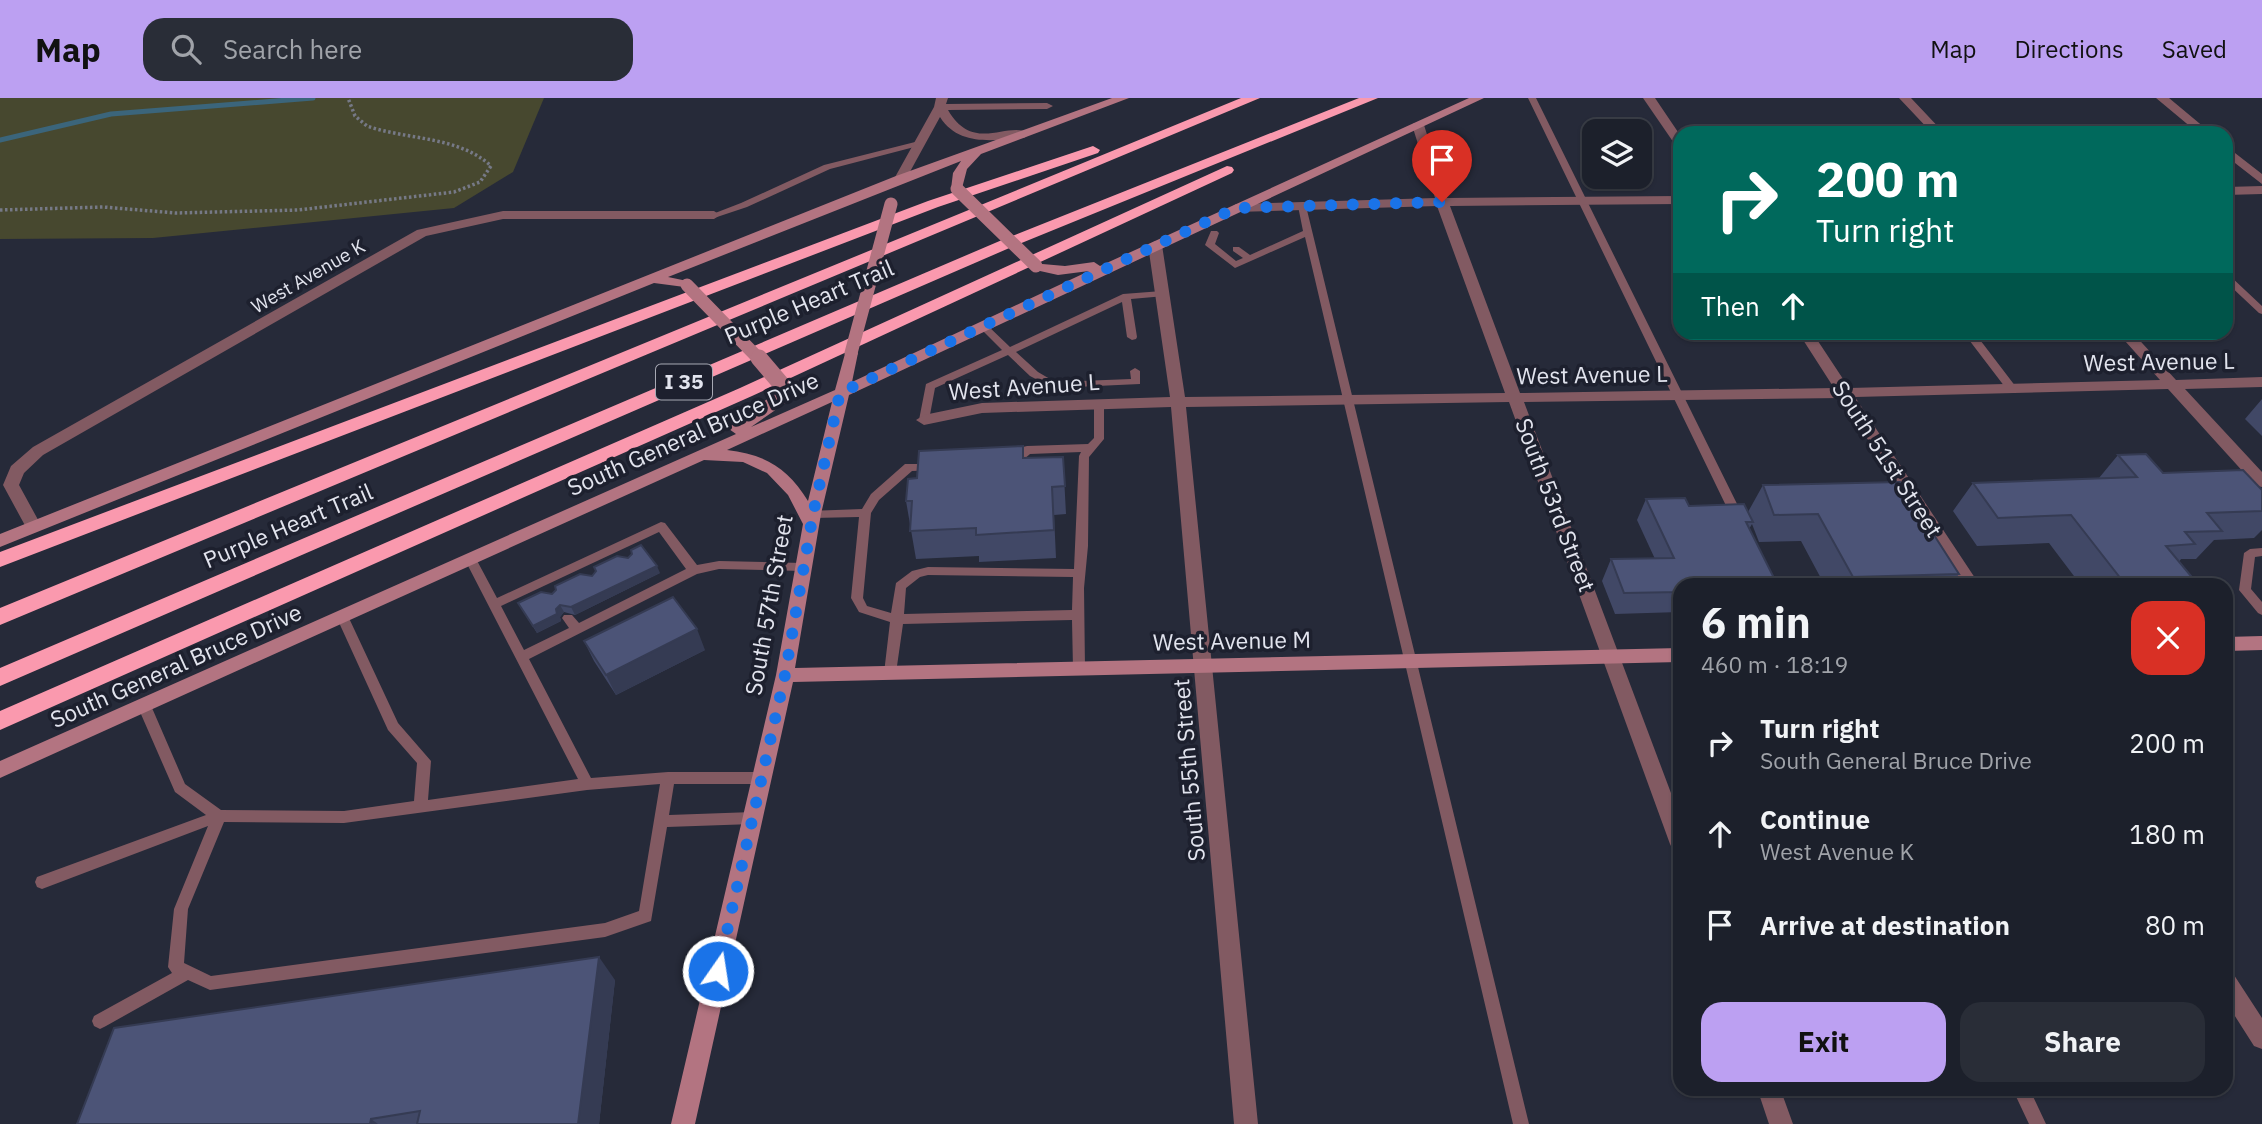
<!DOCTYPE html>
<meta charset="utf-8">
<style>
:root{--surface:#1c202b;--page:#292d37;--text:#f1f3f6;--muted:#a0a3a9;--line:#3a3e47;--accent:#bca0f2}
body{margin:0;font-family:"IBM Plex Sans",sans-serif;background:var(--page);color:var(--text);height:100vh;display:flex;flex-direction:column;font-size:26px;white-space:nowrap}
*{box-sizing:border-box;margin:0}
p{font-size:23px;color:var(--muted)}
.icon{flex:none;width:38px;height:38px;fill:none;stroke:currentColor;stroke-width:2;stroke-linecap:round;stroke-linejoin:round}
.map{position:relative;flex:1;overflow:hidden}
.details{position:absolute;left:1673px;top:480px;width:560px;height:518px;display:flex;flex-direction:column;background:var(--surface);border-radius:21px;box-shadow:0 2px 5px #0004,0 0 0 2px var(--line)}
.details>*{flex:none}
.hud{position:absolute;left:1673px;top:28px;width:560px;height:214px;border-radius:21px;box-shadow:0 2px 5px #0004,0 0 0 2px var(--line);background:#00695c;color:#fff;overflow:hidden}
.tools{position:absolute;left:1582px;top:21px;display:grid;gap:14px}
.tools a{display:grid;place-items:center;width:70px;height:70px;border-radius:14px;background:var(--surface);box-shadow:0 2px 5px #0004,0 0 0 2px var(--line);font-size:35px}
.pin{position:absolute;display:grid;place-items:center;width:60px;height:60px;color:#fff;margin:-72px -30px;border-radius:50% 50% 50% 0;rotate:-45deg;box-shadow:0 0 7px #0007}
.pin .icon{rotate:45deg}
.me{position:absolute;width:77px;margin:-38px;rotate:13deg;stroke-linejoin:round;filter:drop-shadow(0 0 5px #0008)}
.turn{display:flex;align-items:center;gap:24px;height:147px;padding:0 28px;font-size:32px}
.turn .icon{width:91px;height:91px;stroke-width:2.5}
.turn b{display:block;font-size:49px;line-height:60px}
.then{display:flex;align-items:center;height:66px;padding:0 28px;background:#0003;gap:14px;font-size:26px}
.round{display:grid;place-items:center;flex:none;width:74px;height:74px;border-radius:21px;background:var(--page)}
.summary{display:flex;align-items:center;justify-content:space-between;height:119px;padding:0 28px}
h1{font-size:42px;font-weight:800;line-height:52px}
.action{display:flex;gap:14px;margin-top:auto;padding:14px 28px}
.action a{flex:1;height:80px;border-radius:21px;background:var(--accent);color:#111;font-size:28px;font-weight:800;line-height:80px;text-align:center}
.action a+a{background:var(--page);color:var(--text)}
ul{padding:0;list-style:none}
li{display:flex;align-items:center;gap:21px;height:91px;padding:0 28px}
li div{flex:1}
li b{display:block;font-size:26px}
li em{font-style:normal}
header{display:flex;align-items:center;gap:42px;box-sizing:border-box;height:98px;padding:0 35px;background:var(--accent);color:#111}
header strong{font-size:33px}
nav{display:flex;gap:38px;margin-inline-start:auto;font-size:24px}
.search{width:490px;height:63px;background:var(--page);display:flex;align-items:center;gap:18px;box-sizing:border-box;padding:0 24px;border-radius:21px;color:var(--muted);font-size:26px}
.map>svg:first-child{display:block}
.green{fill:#47482f}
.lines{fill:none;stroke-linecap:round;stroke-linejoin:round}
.stream{stroke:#3b657b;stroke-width:5}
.path{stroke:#767986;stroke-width:3.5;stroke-dasharray:2.5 2.5;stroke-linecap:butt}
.lane{fill:#825a62;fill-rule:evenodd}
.street{fill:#825a62;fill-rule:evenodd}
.secondary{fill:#b37481;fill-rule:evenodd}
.highway{fill:#fa99ae;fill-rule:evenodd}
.secondary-bridge-far1{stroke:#b37481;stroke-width:13}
.secondary-bridge{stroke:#b37481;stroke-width:17}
.wall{fill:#414866}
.shaded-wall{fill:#353b53}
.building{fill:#4c5477;stroke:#353b53;stroke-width:2}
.route{stroke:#1a73e8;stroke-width:12;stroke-dasharray:0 21.6}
.labels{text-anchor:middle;stroke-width:7;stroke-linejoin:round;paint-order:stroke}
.far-street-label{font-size:19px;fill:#e2e4ee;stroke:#1d202e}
.shield{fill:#1d202e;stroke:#a7a9b4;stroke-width:2}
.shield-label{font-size:21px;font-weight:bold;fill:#e2e4ee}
.street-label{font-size:23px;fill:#e2e4ee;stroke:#1d202e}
</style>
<header>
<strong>Map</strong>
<div class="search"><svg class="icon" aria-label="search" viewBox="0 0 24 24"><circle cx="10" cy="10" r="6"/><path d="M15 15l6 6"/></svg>Search here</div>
<nav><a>Map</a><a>Directions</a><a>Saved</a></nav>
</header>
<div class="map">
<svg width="2262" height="1026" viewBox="0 0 2262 1026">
<rect width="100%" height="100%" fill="#262a39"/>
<!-- green -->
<path class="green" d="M0 0H544L513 74 454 110 153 140 0 141Z"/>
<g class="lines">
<!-- stream -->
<path class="stream" d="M0 42 111 16 313 0"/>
<!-- path -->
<path class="path" d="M0 112 103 109 176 115 298 112 454 94 480 84 491 68C459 38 407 42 367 28L355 18 348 0"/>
<!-- lane -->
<path class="lane" d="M1528 0H1536L1744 420 1742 423H1734L1732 420Z
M919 43H922V47L830 71 747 109 714 120 710 117 741 105 824 67Z
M1302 105 1306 108 1529 1026H1513L1305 139 1235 170 1205 147 1211 133H1217L1219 135 1215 146 1236 163 1243 160 1233 153V149H1239L1250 157 1303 133 1298 108Z
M2226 176 2229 177 2262 208V216L2259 215 2226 184Z
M1162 193 1165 194V198L1131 201 1137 239 1136 241 1132 242 1127 239 1122 204 1016 254 1038 274 1055 284 1131 281 1130 273 1135 270 1140 273V286L1053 290 1030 278 1008 257 935 290 929 322 924 325 919 322 926 286 1002 252 980 230V226H986L1010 249 1123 196Z
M1963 234H1974L2016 289V293H2008Z
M1099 302 1104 305V341L1089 359 1088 448 1084 490 1085 571 1084 575H1074L1073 571 1072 522 903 526 896 575 895 579H885L884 575 890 524 859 514 851 500 859 419 813 420 809 419 807 416 809 413 862 411 871 396 905 366H936L938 369 936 372 912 373 879 402 871 415 863 500 867 508 891 515 896 485 912 473 928 469 1074 471 1079 358 1081 354 1030 356 1017 367H1009L1008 364 1023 349 1027 348 1088 346 1094 340V305ZM928 477 1073 479 1072 512 904 516 906 490 920 479Z
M661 424 665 425 697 467 719 463 803 465 809 469 803 473 719 471 697 476 529 561 591 680 668 674H761L766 676 768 680 766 684 761 686H674L669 717 753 714 758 716 760 720 758 724 753 726 667 729 651 823 605 839 210 892 188 882 106 928 100 931 94 928 92 923 94 918 172 875 168 869 174 811 208 728 42 791 37 789 35 784 37 779 206 717 175 694 137 607 139 603 144 602 149 603 185 686 221 712 344 713 414 703 417 665 388 632 336 518 338 515H346L348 518 398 625 431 663 428 702 578 681 464 460 466 457H474L497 500ZM659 434 686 471 579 525 572 517H564L562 520 569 530 524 552 501 508ZM660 686 639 813 605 825 211 878 184 865 188 811 224 724 344 725 587 692Z
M2262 450V458L2255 459 2251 491 2262 504V517L2258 515 2239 492 2244 455 2250 451Z
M2012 990H2029L2046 1026H2029Z"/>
<!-- street -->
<path class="street" d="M936 0H948L946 6 1047 5 1053 8 1047 11 948 12C974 57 1009 21 1030 36L1024 40C994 42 959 49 940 19L906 81 896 84 894 81 934 9Z
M1643 0H1655L1680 37V49L1676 48Z
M1899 0H1911L1944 35H1932Z
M2156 0H2169L2211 35H2198Z
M1414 25 1424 27 1447 100 1680 98V106L1450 108 1520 295 1834 290 1798 234H1812L1849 290 2160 282 2117 234H2132L2176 282 2262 279V289L2185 291 2262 374V389L2256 388 2168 291 1855 299 1979 486H1961L1841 300 1524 304 1680 719V755L1673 752 1670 746 1509 304 1186 309 1258 1026H1234L1171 309 982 315 924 327 916 322 924 317 982 305 1170 299 1148 147 1155 143 1162 147 1185 299 1505 295 1437 108 1236 114 1230 110 1236 106 1435 100 1412 27Z
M2226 48 2262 76V86L2226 58Z
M2262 88V96L2226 97V89Z
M503 113H714L720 117 714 121H503L426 138 43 357 24 375 19 387 42 429 34 435 28 433 3 387 11 368 33 349 417 132Z
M2226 874 2234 877 2262 920V951L2254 948 2226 904Z
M1757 990H1780L1793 1026H1769Z"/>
<!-- secondary -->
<path class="secondary" d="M1112 0H1129L981 56 967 71 961 94H953L951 91 953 75 961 63 668 179 692 184V190L654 185 0 449V436L896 78Z
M1469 0H1484L849 297 821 416 795 570 1680 550V564L793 584 695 1026H671L776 577 803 426 788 397 767 375 743 364 704 362 0 680V663L736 336 729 331 732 327C743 320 772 296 781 293L788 298 774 313 751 329 835 292 846 252H856L858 255 852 284 1089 173 1058 177 1031 171V165L1065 168 1094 164 1100 168ZM832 304 808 403C788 370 764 356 727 352Z
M2262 538V552L2226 553V539Z"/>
<!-- highway -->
<path class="highway" d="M1241 0H1260L0 527V510Z
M1359 0H1378L1014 148 0 588V570L1002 142Z
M1093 48 1100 52 1098 55 938 109 0 469V454L928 103Z
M1227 68 1232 69 1234 72 1232 75 752 298 0 632V613L740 290Z"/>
<!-- secondary-bridge-far1 -->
<path class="secondary-bridge-far1" d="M957 91 1036 168
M687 187 760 262
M851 255 891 106"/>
<!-- secondary-bridge -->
<path class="secondary-bridge" d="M759 260 782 287 781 298"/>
</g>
<!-- wall -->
<path class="wall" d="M2262 301V338L2245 321Z
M2118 357 2163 375 2262 392V432L2254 440 2214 442 2196 461H2181L2179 464 2196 484 2193 486H2080L2049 445 1977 448 1953 413 1973 385 2099 380Z
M1063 359 1066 416 1054 417 1056 460 979 464V458L916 461 906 403 917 380 1024 360Z
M1763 387 1959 476 1952 486H1824L1801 443 1759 444 1752 426 1749 431 1680 486V514L1615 516 1602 483 1611 461H1655L1637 422 1646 401 1689 408 1748 414Z
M660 475 575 517 564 514 560 519 561 523 537 535 518 505 552 496 592 478Z
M584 543 705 552 616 597 594 563Z
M615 882 599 1026H77Z"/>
<!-- shaded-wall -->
<path class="shaded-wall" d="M657 468 660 475 575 517 571 509Z
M560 507 564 514 560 519 561 523 537 535 533 528Z
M697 531 705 552 616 597 606 577Z
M599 859 615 882 599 1026H578Z
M371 1021 378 1026H370Z"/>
<!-- building -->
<path class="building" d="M1023 348V360L1063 359 1065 388 1052 389 1054 432 976 437V430L910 433 912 403H906L908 381 917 380 919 353Z
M2146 356 2163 375 2243 372 2262 392V413L2207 415 2222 433 2185 434 2195 446 2166 448 2196 484 2125 486 2071 417 1998 420 1973 385 2137 379 2118 357Z
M1900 384 1959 476 1853 479 1818 416 1774 417 1763 387Z
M1685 400 1689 408 1744 406 1753 424H1746L1777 486H1680V494L1624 495 1611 461 1674 460 1646 401Z
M641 447 657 468 571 509 560 507 556 511 557 516 533 528 518 505 541 494 552 496 556 492 555 488 580 476 592 478 596 473 594 469 617 458 628 460 632 456 631 452Z
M673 499 697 531 606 577 584 543Z
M599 859 578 1026H417L420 1013 371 1021 370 1026H77L114 930Z"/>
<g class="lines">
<!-- route -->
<path class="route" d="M718 873 785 577 813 416 840 295 1236 110 1442 104"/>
</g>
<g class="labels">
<!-- far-street labels -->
<g class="far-street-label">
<text transform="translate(308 178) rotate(-30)" y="7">West Avenue K</text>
</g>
<!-- shield labels -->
<rect class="shield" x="656" y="266.5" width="56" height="35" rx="5"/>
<g class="shield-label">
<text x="684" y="291">I 35</text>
</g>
<!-- street labels -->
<g class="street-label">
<text transform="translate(809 204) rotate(-23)" y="8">Purple Heart Trail</text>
<text transform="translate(2159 264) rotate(-1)" y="8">West Avenue L</text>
<text transform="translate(1592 277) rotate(-1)" y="8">West Avenue L</text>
<text transform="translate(1024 289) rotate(-4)" y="8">West Avenue L</text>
<text transform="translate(693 336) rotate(-24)" y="8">South General Bruce Drive</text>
<text transform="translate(1887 361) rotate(57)" y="8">South 51st Street</text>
<text transform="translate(1555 407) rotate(69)" y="8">South 53rd Street</text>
<text transform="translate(288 428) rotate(-23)" y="8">Purple Heart Trail</text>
<text transform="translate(769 507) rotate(-80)" y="8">South 57th Street</text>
<text transform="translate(1232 543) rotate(-1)" y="8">West Avenue M</text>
<text transform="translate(176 568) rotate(-24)" y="8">South General Bruce Drive</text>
<text transform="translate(1189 672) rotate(-95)" y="8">South 55th Street</text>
</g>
</g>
</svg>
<div class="tools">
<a><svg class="icon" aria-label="layers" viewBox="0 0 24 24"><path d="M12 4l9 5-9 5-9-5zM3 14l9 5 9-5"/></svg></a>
</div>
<div class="pin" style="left:1442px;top:104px;background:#d93025"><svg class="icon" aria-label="arrive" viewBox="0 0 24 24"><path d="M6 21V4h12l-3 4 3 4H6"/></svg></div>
<svg class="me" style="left:718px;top:873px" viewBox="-20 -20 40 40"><circle r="17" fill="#1a73e8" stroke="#fff" stroke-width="3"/><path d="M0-11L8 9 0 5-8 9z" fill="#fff"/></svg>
<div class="hud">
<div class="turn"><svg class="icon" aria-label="right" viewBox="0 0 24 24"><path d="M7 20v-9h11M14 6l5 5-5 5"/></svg><div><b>200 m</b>Turn right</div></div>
<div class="then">Then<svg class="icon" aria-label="ahead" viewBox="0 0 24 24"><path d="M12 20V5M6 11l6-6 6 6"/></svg></div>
</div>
<section class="details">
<div class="summary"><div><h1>6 min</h1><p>460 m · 18:19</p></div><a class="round" style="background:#d93025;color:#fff"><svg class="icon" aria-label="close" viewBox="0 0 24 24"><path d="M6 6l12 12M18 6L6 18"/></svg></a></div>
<ul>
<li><svg class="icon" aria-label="right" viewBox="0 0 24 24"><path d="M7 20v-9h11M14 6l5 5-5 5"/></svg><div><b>Turn right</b><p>South General Bruce Drive</p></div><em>200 m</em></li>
<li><svg class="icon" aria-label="ahead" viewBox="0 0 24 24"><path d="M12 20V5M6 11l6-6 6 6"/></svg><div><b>Continue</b><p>West Avenue K</p></div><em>180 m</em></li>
<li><svg class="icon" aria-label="arrive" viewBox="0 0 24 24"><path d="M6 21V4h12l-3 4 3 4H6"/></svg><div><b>Arrive at destination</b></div><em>80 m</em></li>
</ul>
<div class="action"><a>Exit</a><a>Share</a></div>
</section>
</div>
